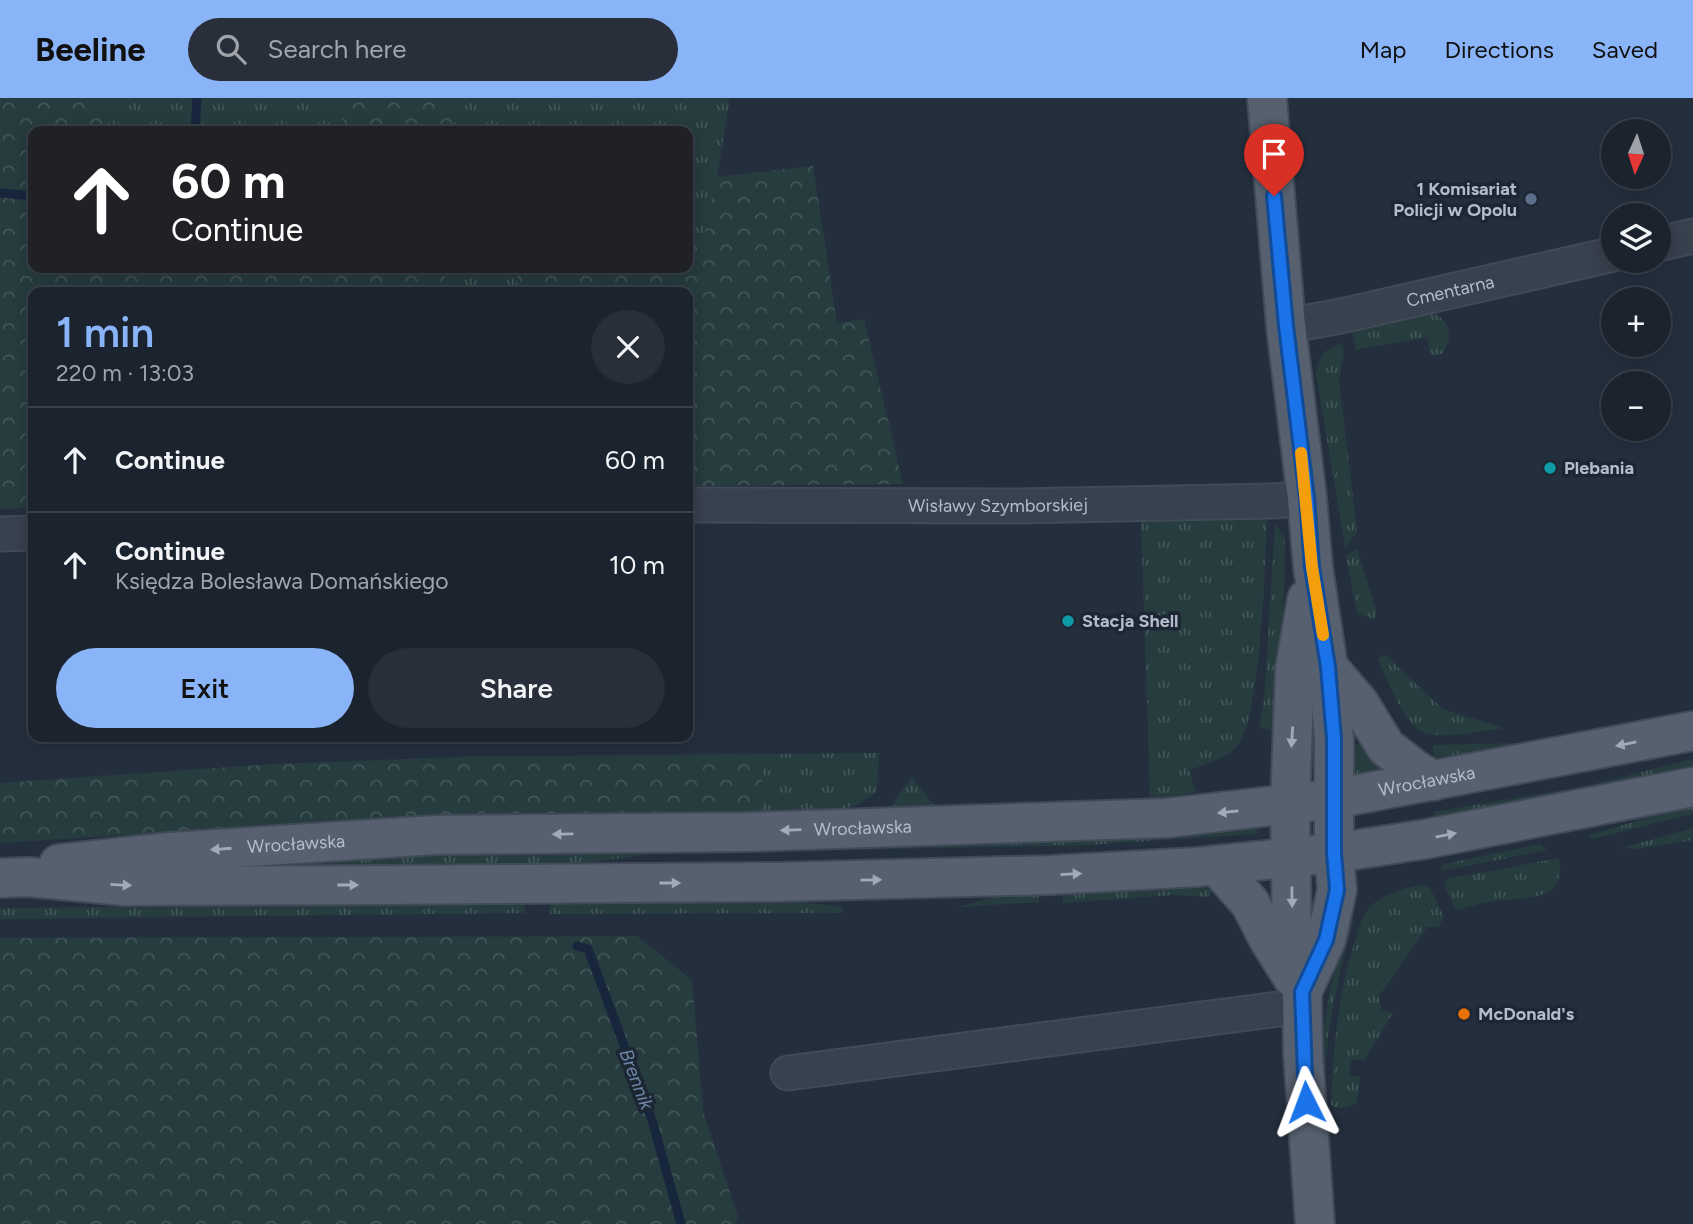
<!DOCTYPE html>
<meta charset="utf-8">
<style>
:root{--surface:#1b232e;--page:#282f3a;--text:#f1f3f6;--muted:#a0a4aa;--line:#39404a;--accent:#8ab4f8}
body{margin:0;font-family:Figtree,sans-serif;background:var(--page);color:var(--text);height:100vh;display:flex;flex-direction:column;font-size:26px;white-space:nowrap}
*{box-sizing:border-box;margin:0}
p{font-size:23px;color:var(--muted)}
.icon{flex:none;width:38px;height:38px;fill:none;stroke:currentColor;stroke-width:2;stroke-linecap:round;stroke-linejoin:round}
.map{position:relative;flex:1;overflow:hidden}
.drawer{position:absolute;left:28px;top:189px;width:665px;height:455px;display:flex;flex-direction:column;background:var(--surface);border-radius:14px;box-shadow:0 4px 18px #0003,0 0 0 2px var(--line)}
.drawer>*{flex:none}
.hud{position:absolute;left:28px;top:28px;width:665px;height:147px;border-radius:14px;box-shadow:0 4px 18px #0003,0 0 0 2px var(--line);background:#202124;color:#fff;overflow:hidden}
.needle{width:46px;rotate:183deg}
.tools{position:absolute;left:1601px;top:21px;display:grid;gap:14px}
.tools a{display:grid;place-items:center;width:70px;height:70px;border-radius:50%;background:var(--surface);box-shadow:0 4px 18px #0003,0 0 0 2px var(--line);font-size:35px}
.pin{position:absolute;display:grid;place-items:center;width:60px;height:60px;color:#fff;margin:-72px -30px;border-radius:50% 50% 50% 0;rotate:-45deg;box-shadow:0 0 7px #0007}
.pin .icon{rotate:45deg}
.me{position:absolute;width:77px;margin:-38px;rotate:357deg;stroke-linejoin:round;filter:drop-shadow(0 0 5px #0008)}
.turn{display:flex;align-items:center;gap:24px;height:147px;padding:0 28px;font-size:32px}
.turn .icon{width:91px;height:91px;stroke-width:2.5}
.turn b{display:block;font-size:49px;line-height:60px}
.round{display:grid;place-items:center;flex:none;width:74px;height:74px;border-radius:37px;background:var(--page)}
.summary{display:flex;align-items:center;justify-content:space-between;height:119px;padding:0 28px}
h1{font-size:42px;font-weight:600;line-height:52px;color:var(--accent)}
.button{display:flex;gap:14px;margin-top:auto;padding:14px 28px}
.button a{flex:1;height:80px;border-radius:42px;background:var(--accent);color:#111;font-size:28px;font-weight:600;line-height:80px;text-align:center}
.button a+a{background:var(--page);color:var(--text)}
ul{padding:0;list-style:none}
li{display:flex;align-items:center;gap:21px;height:105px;padding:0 28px;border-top:2px solid var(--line)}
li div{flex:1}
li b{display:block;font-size:26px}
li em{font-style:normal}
header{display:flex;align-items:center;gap:42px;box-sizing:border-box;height:98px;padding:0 35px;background:var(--accent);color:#111}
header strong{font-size:33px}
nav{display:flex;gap:38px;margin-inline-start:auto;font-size:24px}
.search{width:490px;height:63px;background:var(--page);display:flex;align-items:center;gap:18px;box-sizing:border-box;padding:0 24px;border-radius:38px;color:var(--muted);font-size:26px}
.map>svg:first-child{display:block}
.grass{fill:url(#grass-tufts)}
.forest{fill:url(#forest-crowns)}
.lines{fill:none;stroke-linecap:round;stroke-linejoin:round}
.stream{stroke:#17263c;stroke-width:9}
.minor-casing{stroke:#414a57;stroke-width:37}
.major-casing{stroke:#414a57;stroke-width:42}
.minor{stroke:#38414e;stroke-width:33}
.major{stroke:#56606e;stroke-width:38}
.oneway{fill:#a1aab7}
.route-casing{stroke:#114b97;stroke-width:18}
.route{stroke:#1a73e8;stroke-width:12}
.slow{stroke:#f59e0b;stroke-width:12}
.service-dot{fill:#5c6f8a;stroke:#1d2633;stroke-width:2.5}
.culture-dot{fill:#0f9aa8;stroke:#1d2633;stroke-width:2.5}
.food-dot{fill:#e8710a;stroke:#1d2633;stroke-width:2.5}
.labels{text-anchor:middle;stroke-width:7;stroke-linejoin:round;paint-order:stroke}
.poi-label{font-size:18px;font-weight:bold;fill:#b4bcc9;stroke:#1d2633;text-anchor:start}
.street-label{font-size:18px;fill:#b4bcc9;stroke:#1d2633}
.water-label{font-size:19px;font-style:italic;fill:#6d86a8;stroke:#1d2633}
</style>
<header>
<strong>Beeline</strong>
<div class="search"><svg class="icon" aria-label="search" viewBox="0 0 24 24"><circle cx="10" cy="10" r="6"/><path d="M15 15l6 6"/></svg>Search here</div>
<nav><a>Map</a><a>Directions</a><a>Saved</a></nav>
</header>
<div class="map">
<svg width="1693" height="1126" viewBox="0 0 1693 1126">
<defs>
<pattern id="grass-tufts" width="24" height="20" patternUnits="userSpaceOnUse" patternTransform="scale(1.75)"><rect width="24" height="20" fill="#263c3f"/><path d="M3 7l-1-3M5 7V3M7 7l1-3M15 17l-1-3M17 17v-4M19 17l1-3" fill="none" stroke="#435659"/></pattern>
<pattern id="forest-crowns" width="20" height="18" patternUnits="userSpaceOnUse" patternTransform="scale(1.75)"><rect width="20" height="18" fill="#263c3f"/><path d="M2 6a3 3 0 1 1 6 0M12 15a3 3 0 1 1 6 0" fill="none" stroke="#435659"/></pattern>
</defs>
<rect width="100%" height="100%" fill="#242f3e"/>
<!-- grass -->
<path class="grass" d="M95 0H331L348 33H111Z
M458 0H730L717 79 703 145 688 144V33H452Z
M401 170H517L518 194H460L439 174Z
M1432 214C1451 225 1454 237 1442 256L1430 257 1428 239 1356 252 1352 232Z
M1342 245 1344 254 1339 282 1357 434 1345 450 1316 276C1319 258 1325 250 1342 245Z
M1256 416 1267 421C1265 464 1261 622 1237 648 1226 661 1205 666 1189 672L1196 694 1169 699H1150L1141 419Z
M1275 427 1285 438C1285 504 1281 568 1273 633L1259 629 1264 602Z
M1357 451 1376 512 1375 522 1357 515 1346 458Z
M1384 556 1443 611 1504 630C1483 633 1442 642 1423 634 1404 626 1386 580 1378 561Z
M1367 645 1392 673 1352 680 1347 648Z
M1517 645V649L1434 659 1433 647Z
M879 655 877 694 860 705 846 710 761 713 764 656Z
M1693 661V668L1664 675 1434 721V714L1586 688Z
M912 679 936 710H890Z
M1693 707V716L1592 741 1588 737Z
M1257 729V736L1087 747 652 756 593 764 207 771 364 756 1119 741 1207 735Z
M1693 730V742L1635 751 1622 750Z
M1540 746 1547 752 1442 773 1441 767Z
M1559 760C1568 807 1519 799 1488 804 1477 806 1468 810 1456 812L1445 789 1446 781Z
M1424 786 1430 790 1444 819 1438 829H1427L1379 898 1381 912 1393 915 1364 962 1351 961 1349 978 1360 979 1357 1005C1349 1010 1340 1012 1331 1007 1333 951 1338 896 1355 843 1358 835 1360 824 1364 817 1377 796 1401 791 1424 786Z
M1193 789 1212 791 1209 799 1174 797 1063 805 1062 796 1071 793Z
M1038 794 1039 804 958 809 1007 795Z
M775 801 842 809 843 815 550 816V803Z
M524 805 525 815 0 821V810Z
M1352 819 1354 822 1340 872 1328 938 1323 996C1314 971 1333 868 1342 839 1344 832 1348 826 1352 819Z"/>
<!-- forest -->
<path class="forest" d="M0 0H95L111 33H33V170H401L440 174 460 194H33V410L0 411Z
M331 0H458L452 33H348Z
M813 68 837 225 864 221 903 386 688 388V194H518L517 170H688V144H703L717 79Z
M764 656 761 713 455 716 0 745V685L275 666 485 658Z
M637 838 692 882 703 1013 738 1119 736 1126H0V840Z"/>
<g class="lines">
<!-- stream -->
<path class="stream" d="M195 33 197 0
M0 95 33 98
M577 848 588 851 652 1022 681 1126"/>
<defs>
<g id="minor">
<path d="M1659 146 1693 138"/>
<path id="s1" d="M1286 228 1341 218 1614 156"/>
<path id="s2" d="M688 407 1018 408 1274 403 1307 400"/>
<path d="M0 436 33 435"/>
<path d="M788 975 1302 908"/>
</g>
<g id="major">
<path d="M1267 0 1286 228 1307 400 1313 469 1328 569 1334 641V755L1337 792 1326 842 1302 894"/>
<path d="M1307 501 1295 571 1290 707 1292 838 1302 894 1303 956 1315 1126"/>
<path d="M1328 569 1359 605 1386 649 1414 671 1434 683"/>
<path id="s3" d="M59 766 170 754 436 737 746 734 1167 720 1333 701 1693 633"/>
<path d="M1216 767 1250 805 1268 840 1293 880"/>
<path d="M0 780 28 779 124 788 379 787 778 784 1051 777 1198 769 1334 755 1426 741 1693 689"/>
</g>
</defs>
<!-- minor casing -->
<use href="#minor" class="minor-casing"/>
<!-- major casing -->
<use href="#major" class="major-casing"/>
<!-- minor -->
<use href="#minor" class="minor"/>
<!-- major -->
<use href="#major" class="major"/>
</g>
<!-- one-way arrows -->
<defs><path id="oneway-solid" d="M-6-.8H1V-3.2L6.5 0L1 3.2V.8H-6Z" transform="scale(1.75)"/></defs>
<g class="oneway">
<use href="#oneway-solid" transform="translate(1292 639) rotate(94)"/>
<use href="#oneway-solid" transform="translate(1626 646) rotate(169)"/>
<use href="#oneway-solid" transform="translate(1228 714) rotate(174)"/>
<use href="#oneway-solid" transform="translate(791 732) rotate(178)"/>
<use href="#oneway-solid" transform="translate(563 736) rotate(179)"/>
<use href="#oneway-solid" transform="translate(1446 737) rotate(-11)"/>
<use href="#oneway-solid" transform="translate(221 751) rotate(176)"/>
<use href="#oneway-solid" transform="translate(1071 776) rotate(-3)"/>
<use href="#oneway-solid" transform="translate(871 782) rotate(-1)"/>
<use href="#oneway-solid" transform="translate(670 785)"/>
<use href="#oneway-solid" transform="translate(121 787) rotate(3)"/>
<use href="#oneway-solid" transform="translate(348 787)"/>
<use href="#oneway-solid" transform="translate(1292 799) rotate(89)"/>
</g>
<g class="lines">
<defs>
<path id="route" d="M1274 98 1286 228 1307 400 1312 469 1328 569 1334 641V755L1337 792 1326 842 1302 894 1306 1004"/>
</defs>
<!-- route casing -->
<use href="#route" class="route-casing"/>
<!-- route -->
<use href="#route" class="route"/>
<!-- slow -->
<path class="slow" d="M1301 355 1312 469 1323 537"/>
</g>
<!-- markers -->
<circle class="service-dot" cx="1531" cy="101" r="7"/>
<g class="culture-dot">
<circle cx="1550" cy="370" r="7"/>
<circle cx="1068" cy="523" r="7"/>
</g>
<circle class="food-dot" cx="1464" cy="916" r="7"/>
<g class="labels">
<!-- poi labels -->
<g class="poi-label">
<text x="1517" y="97" text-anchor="end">1 Komisariat<tspan x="1517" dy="21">Policji w Opolu</tspan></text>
<text x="1564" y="376">Plebania</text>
<text x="1082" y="529">Stacja Shell</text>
<text x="1478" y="922">McDonald's</text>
</g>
<!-- street labels -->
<g class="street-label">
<text dy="6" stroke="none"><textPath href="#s1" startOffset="168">Cmentarna</textPath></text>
<text dy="6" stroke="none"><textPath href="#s2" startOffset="310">Wisławy Szymborskiej</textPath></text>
<text dy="6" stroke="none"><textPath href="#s3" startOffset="1372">Wrocławska</textPath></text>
<text dy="6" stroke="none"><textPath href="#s3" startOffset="805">Wrocławska</textPath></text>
<text dy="6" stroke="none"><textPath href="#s3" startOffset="238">Wrocławska</textPath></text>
</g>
<!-- water labels -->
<g class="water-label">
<text transform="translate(637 981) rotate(69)" y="7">Brennik</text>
</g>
</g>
</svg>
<div class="tools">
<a><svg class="needle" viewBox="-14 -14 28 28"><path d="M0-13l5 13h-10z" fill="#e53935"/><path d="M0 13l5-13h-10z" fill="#a0a4aa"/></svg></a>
<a><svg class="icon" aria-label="layers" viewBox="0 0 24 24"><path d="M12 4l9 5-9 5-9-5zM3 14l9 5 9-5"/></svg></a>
<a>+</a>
<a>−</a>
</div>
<div class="pin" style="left:1274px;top:98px;background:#d93025"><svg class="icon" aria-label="arrive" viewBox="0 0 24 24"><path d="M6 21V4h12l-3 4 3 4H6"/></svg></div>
<svg class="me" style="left:1306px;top:1004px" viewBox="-20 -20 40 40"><path d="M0-17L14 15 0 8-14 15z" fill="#1a73e8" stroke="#fff" stroke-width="4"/></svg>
<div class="hud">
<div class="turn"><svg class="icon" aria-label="ahead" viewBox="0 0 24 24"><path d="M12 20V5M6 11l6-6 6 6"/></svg><div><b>60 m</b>Continue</div></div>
</div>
<section class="drawer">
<div class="summary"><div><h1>1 min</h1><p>220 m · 13:03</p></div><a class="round"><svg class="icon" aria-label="close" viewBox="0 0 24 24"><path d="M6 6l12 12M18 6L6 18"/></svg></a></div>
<ul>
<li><svg class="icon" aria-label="ahead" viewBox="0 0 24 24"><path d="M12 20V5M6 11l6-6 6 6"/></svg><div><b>Continue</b></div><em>60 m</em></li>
<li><svg class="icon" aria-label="ahead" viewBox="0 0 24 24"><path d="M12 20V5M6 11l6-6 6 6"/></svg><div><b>Continue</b><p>Księdza Bolesława Domańskiego</p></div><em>10 m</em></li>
</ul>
<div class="button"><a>Exit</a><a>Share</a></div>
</section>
</div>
